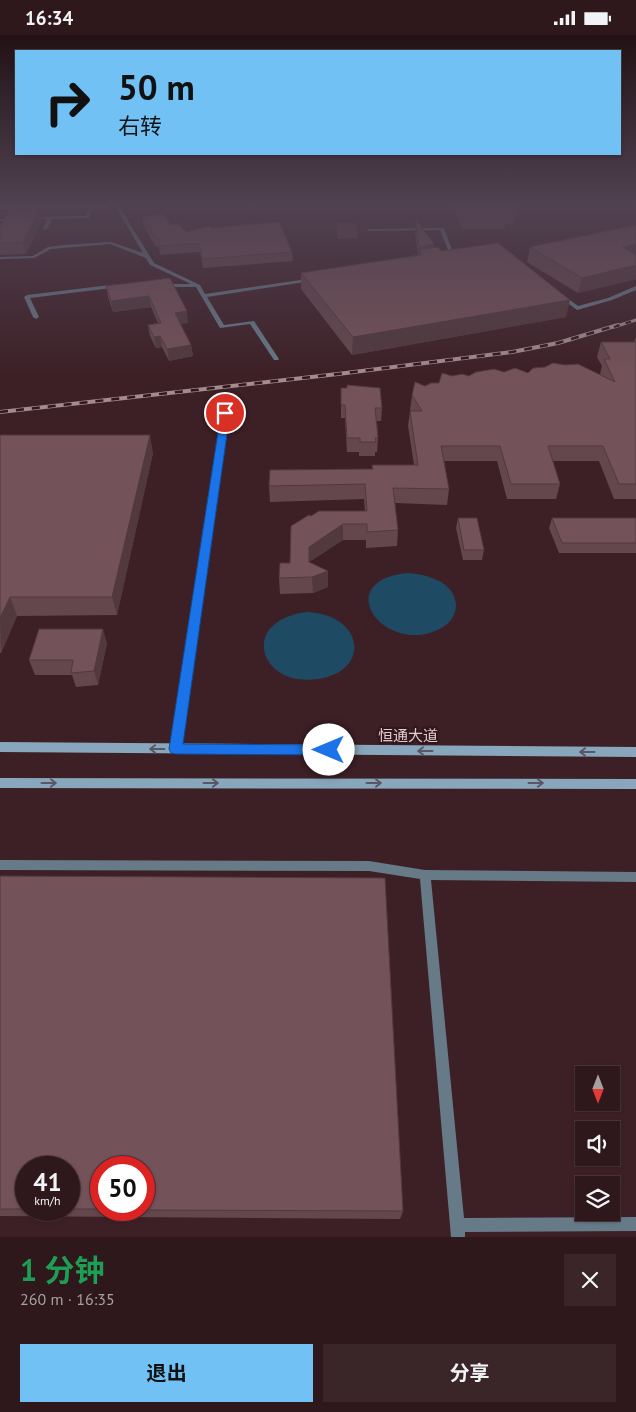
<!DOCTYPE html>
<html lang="zh">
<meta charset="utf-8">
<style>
:root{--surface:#2e181c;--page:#3a2529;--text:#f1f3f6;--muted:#a7a0a3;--line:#49373b;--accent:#71c1f5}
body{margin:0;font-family:"PT Sans","Noto Sans SC",sans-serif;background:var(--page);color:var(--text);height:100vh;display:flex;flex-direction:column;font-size:19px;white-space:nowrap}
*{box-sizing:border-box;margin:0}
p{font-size:16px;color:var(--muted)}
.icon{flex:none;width:28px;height:28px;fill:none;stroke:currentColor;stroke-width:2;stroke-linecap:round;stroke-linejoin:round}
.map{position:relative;height:1202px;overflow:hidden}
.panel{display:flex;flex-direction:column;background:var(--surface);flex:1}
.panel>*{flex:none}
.guide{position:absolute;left:15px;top:15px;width:606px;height:105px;border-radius:0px;box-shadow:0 1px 4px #0004,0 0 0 1px var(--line);background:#71c1f5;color:#111;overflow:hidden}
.needle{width:32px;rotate:180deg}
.controls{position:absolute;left:575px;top:1031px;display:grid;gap:10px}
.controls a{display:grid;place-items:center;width:45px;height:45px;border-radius:0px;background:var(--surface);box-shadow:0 1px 4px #0004,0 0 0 1px var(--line);font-size:25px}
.speed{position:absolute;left:15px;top:1121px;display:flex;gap:10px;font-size:25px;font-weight:700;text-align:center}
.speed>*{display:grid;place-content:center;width:65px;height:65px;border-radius:50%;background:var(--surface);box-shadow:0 1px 4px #0004,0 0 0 1px var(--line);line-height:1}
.speed small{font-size:12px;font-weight:400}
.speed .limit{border:8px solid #d22;background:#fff;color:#111}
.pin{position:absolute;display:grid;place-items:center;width:42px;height:42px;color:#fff;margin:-21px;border:2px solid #fff;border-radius:50%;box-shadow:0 1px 5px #0007}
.me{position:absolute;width:55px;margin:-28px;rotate:270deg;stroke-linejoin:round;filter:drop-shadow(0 0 4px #0008)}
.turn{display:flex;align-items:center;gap:18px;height:105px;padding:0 20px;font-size:22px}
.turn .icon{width:65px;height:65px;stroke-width:2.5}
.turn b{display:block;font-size:35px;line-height:42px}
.round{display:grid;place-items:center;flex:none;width:52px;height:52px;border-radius:0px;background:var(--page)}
.head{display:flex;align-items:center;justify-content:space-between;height:85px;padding:0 20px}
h1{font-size:30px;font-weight:700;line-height:38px;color:#1e9e55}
.primary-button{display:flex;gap:10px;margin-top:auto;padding:10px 20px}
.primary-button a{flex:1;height:58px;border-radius:0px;background:var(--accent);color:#111;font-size:20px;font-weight:700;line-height:58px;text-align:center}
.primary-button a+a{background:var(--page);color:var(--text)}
.status{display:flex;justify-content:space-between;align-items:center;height:35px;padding:0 25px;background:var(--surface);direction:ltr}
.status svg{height:14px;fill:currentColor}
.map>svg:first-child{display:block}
.green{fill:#623a42}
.water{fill:#1f4a64}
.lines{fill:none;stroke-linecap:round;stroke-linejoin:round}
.lane{fill:#677a87;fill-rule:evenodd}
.secondary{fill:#89a7bc;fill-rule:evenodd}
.rail-far1-casing{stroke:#a38c90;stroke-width:3}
.rail-casing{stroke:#a38c90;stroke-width:4}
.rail-far1{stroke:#33161d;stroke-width:2;stroke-dasharray:6;stroke-linecap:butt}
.rail{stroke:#33161d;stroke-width:2.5;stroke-dasharray:8;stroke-linecap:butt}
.wall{fill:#64474d;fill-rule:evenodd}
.shaded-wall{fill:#51393e}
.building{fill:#745259;stroke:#51393e}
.oneway{stroke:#5a5765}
.route{fill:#1a73e8;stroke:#114b97}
.labels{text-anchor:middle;stroke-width:4.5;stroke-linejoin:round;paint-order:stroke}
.street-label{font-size:15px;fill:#e0cccf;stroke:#33161d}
</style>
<div class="status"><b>16:34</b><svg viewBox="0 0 49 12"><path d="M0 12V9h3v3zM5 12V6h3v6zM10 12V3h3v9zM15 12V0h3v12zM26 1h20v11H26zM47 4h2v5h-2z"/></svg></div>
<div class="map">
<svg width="636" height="1202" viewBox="0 0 636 1202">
<rect width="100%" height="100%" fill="#3d2026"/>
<!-- green -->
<path class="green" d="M336 188H356L358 203 338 204Z"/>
<!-- water -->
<path class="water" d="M407 538C425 539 455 546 456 570 456 580 450 588 443 592 388 625 327 547 407 538Z
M307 577C365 580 371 636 318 644 258 653 239 585 307 577Z"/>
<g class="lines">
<!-- lane -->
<path class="lane" d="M90 171H94L89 183 52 184 47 194 45 195 43 194 47 184H30L28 183 30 182 85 181Z
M115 171H119L154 228 200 250 205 259 314 243V245L312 246 207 262 224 290 254 286 279 324 278 325H274L250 289 220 293 196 252H161L160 251 163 249H191L150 230 146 223 110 209 51 214 34 223 0 224V222L33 221 48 212 63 210 111 207 143 218Z
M0 184H10L12 185 2 203 0 204V199L7 186H0Z
M444 193 455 223 451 222 440 195 369 196 367 195 369 194Z
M118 249 120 250V252L30 263 39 282 36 284 33 282 24 262 27 260Z
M636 251V255L612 265 577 275 557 260 562 259 578 271 608 263Z
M225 376 228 378 181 714 179 717 176 718 173 717 171 714 222 378Z
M0 825 369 826 425 835 636 837V847L431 845 464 1183 636 1182V1196L465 1197V1202H451L420 844 369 836 0 835Z"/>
<!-- secondary -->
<path class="secondary" d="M0 171H110L107 173 0 174Z
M0 707 636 712V722L0 717Z
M0 743 636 744V754L0 753Z"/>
<defs>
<path id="rail-far1" d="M614 292 636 285"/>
<path id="rail" d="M0 377 338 339 512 317 558 308 618 290"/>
</defs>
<!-- rail-far1 casing -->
<use href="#rail-far1" class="rail-far1-casing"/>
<!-- rail casing -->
<use href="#rail" class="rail-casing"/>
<!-- rail-far1 -->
<use href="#rail-far1" class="rail-far1"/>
<!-- rail -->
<use href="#rail" class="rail"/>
</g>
<!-- wall -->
<path class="wall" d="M454 171H512L516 178 514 189H505L504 194H462Z
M39 174 42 186 26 219 0 220V191Z
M142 182 171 190 186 197 212 193 292 217 293 226 203 233 200 217 160 220 159 212H156L143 190Z
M416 185 434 212 566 282 352 320 301 254V238L418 220 415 197Z
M636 190V244L578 258 527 227 530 212Z
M170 243 188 288 180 289 191 310 193 321 169 326 162 312 156 313 150 301 148 290 158 288 151 272 113 277 108 262 106 251Z
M636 302V464H614L599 426H553L560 449 556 464H507L497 426H444L449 454 447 470 395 468 398 495 397 511 366 513V505H343L309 527 328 552 313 558 280 559 279 543 290 528 311 481 365 476 364 464 270 467 269 451 372 434V430H414L408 391 410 376H411L410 375 412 360 425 351 439 348 452 341H469L504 337 601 340 600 339 602 331 597 322 601 307H634Z
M341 353 382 373 381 386H377L378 403 377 417H375V421H359V417H347L345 383H341Z
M0 400 153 418 117 580 17 581 1 618H0Z
M458 483 484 515 482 525H463L456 493Z
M552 483H636V518H559L549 493Z
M107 608 98 650 76 652 72 640H35L29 625Z
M0 841 403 1176 400 1184 0 1181ZM26 1132H69V1175H26ZM101 1132H144V1175H101Z"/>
<!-- shaded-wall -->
<path class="shaded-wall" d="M39 174 42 186 26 219 23 207Z
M434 209 433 222 421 220 420 214 419 224H418L419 212Z
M636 209V223L623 212Z
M636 230V244L578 258 582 243Z
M149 261 151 272 113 277 111 266Z
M570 265 566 282 352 320 353 302Z
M187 276 188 288 176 289 175 278Z
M160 301 162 312 156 313 154 302Z
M191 310 193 321 169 326 167 314Z
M150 400 153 418 117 580 112 562Z
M343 489V505L309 527V512Z
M328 536V552L313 558 312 542Z
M10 562 17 581 1 618 0 583Z
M103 594 107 608 98 650 94 636Z"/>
<!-- building -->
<path class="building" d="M459 171H512L516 178H504L506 183 464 182Z
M10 174H39L23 207 0 208V191Z
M162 179 171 190 179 189 186 197 209 191 212 193 279 187 292 217 202 224 199 208 159 211V203H155L142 182Z
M416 185 434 209 419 212Z
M636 190V209L623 212 636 220V230L582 243 530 212Z
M498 208 570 265 353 302 301 238 421 220 420 214 438 212 441 216Z
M170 243 187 276 175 278 191 310 167 314 160 301 154 302 148 290 161 288 149 261 111 266 106 251Z
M601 307H636V449H619L603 411H548L560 449H511L500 411H441L449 454 393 453 398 495 367 497V489H343L309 512V527L328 536 312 542 279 543 280 528H290L291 491 309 480 311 481 319 476H367L365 449 269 451 270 435 373 434 372 430H418L410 376H422L412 360 415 347 425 351 431 348H439L442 338 452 341 462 339 469 341 476 337 494 334 504 337 515 333 528 338 533 333 545 332 553 328 565 330 578 329 615 347 604 324H610Z
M347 350 380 353 382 373H375L378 403H375L376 407H360V403H347L345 370H341V353H347Z
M0 400H150L112 562H10L0 583Z
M458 483H477L484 515H464Z
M552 483H636V508H562Z
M39 594H103L94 636 71 638 73 625H29Z
M0 841 385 843 403 1176 144 1175V1132H101V1174H69V1132H26V1174H0Z"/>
<!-- one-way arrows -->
<defs><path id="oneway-shaft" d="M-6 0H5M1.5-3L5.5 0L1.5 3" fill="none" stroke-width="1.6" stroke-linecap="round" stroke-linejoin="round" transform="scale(1.25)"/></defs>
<g class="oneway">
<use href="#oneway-shaft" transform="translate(157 714) rotate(-180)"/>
<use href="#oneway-shaft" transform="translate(425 716) rotate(-180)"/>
<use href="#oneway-shaft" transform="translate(587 717) rotate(-180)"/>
<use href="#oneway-shaft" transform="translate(49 748)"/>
<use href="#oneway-shaft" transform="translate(211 748)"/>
<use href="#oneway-shaft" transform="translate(374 748)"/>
<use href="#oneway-shaft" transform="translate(536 748)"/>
</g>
<!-- sky -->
<linearGradient id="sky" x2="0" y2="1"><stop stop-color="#221215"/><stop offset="0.5" stop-color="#514252"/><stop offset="1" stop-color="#514252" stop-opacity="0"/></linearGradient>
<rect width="636" height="339" fill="url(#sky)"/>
<!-- route -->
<path class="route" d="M225 375 230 378 183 709 329 710 334 711 336 715 334 719 329 720 176 719 171 718 169 714 221 378Z"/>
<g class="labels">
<!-- street labels -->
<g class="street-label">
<text x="408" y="706">恒通大道</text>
</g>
</g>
</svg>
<div class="controls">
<a><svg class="needle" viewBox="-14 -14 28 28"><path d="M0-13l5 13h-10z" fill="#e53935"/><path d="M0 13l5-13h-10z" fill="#a7a0a3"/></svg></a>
<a><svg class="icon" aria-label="sound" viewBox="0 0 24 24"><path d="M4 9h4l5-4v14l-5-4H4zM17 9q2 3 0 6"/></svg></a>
<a><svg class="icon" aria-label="layers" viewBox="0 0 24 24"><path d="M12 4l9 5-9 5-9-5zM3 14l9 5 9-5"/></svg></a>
</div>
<div class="speed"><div>41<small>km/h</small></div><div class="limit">50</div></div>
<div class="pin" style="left:225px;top:378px;background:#d93025"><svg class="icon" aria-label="arrive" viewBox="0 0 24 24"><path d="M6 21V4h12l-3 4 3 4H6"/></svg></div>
<svg class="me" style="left:329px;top:715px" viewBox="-20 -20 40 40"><circle r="19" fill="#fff"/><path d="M0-13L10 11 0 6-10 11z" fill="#1a73e8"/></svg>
<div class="guide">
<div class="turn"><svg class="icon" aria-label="right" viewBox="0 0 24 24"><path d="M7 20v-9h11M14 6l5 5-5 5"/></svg><div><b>50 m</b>右转</div></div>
</div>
</div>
<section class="panel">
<div class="head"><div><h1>1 分钟</h1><p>260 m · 16:35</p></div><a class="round"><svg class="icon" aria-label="close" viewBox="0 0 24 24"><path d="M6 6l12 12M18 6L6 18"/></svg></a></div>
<div class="primary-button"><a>退出</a><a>分享</a></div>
</section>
